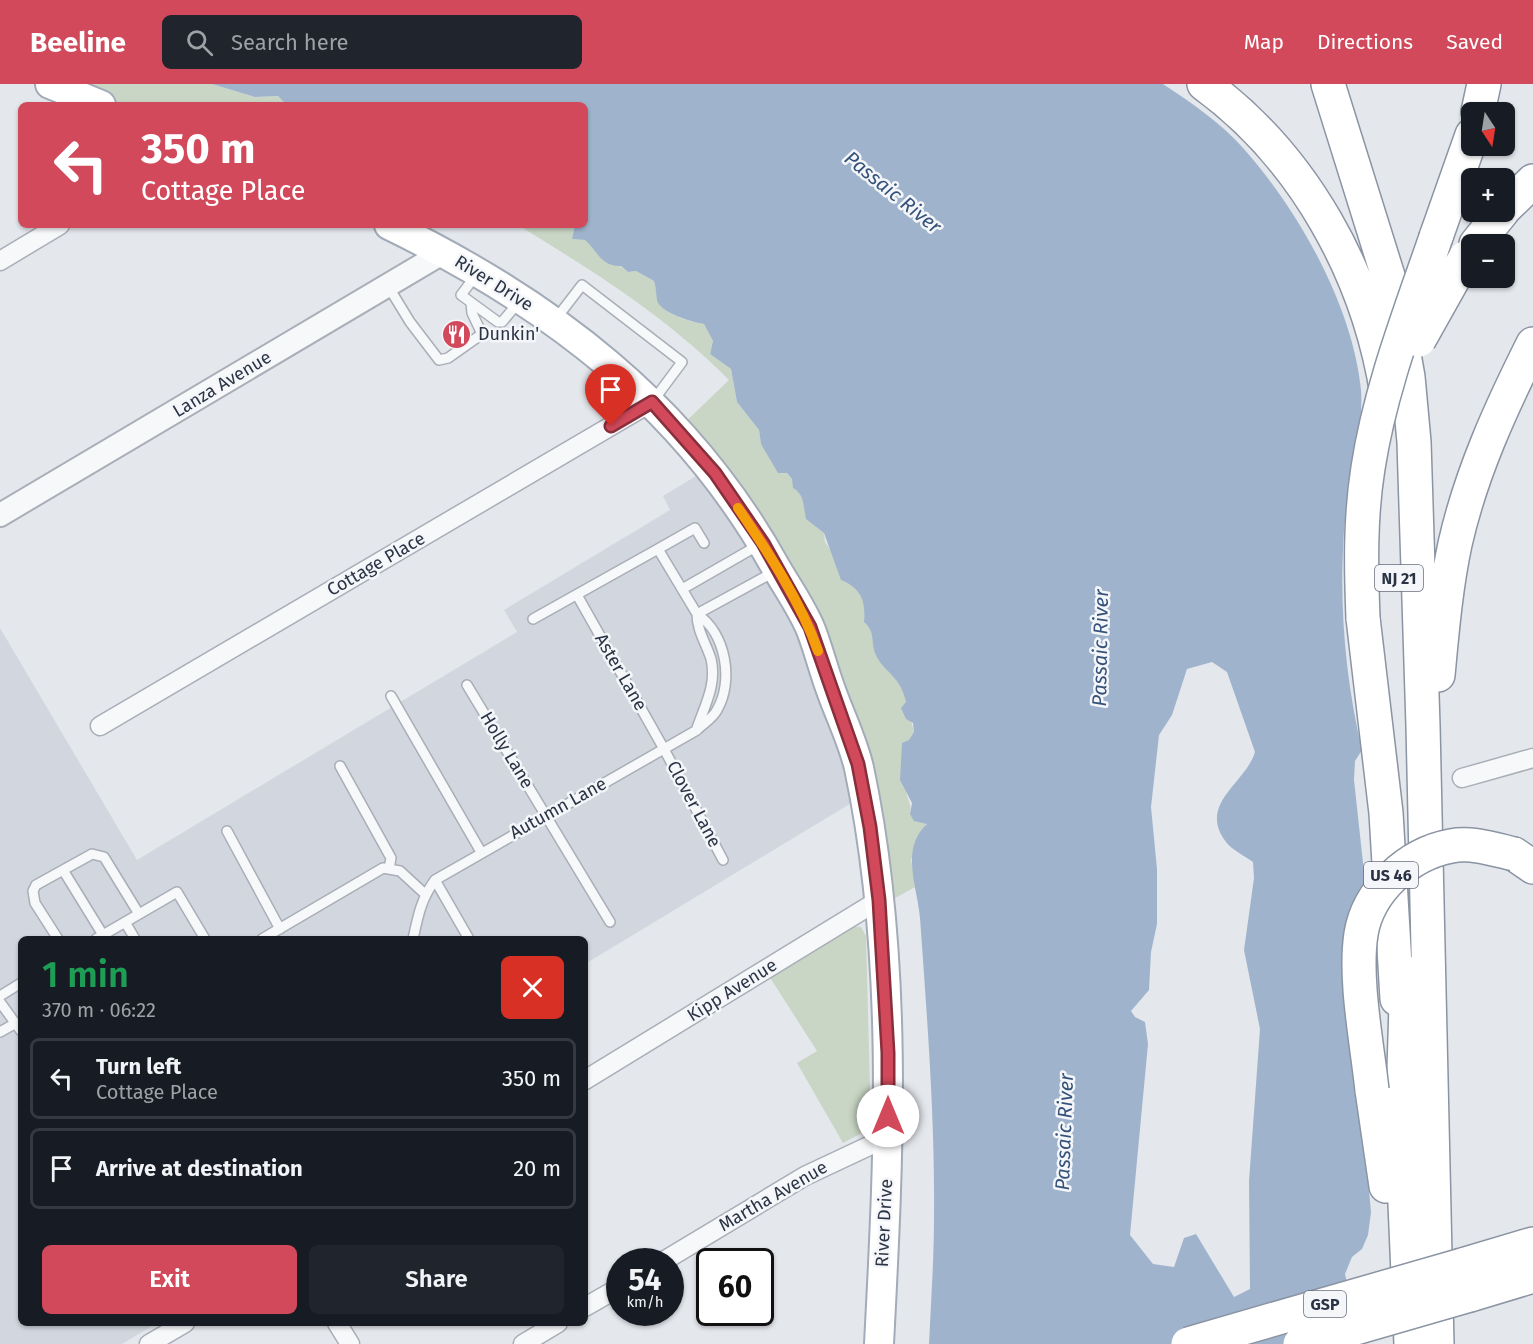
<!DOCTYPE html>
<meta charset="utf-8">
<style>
:root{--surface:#171b24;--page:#20242c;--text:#f1f3f6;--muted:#9ea1a6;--line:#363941;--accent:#d1495b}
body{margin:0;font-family:"Fira Sans",sans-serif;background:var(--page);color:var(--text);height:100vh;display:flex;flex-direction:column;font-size:22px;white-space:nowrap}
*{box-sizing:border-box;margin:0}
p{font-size:20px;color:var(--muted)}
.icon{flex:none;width:33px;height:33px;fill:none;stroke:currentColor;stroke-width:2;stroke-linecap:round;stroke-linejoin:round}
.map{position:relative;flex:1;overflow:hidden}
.side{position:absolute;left:18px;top:852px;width:570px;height:390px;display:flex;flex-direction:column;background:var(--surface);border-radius:9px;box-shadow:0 2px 4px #0004}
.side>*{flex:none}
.guide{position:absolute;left:18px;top:18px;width:570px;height:126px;border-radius:9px;box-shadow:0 2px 4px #0004;background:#d1495b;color:#fff;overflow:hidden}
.needle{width:39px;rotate:168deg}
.tools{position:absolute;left:1461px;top:18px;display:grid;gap:12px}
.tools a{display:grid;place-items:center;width:54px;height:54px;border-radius:9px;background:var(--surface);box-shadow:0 2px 4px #0004;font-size:30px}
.speed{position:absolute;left:606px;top:1164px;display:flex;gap:12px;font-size:30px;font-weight:700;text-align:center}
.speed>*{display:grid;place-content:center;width:78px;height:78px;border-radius:50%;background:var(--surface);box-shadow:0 2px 4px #0004;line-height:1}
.speed small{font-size:15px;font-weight:400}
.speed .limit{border:3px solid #111;border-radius:9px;background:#fff;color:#111}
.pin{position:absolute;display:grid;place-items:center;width:51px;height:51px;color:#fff;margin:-62px -26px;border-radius:50% 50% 50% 0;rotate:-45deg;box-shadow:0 0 6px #0007}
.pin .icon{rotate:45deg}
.me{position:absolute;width:66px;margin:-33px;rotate:0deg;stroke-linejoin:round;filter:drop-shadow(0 0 4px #0008)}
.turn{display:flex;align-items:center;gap:21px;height:126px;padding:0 24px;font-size:27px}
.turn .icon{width:78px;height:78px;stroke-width:2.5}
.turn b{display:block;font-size:42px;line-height:51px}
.round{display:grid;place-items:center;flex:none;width:63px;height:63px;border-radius:9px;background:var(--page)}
.headline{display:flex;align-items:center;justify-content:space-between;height:102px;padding:0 24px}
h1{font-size:36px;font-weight:600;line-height:45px;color:#1e9e55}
.cta{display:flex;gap:12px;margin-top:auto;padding:12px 24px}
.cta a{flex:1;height:69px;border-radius:9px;background:var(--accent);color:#fff;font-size:24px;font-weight:600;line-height:69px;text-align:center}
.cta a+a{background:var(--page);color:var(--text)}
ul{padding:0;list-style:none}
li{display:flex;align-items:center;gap:18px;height:81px;margin:0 12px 9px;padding:0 12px;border:3px solid var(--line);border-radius:9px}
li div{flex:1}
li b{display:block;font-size:22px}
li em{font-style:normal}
header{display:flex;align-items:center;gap:36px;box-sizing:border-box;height:84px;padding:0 30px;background:var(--accent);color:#fff}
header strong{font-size:28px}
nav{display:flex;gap:33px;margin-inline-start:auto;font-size:21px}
.search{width:420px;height:54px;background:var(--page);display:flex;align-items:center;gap:15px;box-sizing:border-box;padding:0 21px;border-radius:9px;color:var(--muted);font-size:22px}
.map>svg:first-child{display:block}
.built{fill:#d2d6de}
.green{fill:#c9d6c5}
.water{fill:#9fb4cc;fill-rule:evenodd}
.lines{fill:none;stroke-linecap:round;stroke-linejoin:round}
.service-casing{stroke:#a9aeb7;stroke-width:12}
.minor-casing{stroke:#a9aeb7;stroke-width:21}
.tertiary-casing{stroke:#a9aeb7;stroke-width:26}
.primary-casing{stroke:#a3abb8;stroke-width:32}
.motorway-casing{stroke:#8b94a3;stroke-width:36}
.service{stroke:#f7f8fa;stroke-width:9}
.minor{stroke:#f7f8fa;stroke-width:18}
.tertiary{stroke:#f7f8fa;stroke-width:22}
.primary{stroke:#fff;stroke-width:28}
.motorway{stroke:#fff;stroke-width:33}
.motorway-bridge-casing{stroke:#8b94a3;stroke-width:36;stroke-linecap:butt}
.motorway-bridge{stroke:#fff;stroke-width:33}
.route-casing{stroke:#882f3b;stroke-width:15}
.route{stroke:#d1495b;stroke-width:10}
.slow{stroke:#f59e0b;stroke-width:10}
.labels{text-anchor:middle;stroke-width:5;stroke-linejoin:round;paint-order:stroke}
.shield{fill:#f4f6f9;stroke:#676e7b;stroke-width:1.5}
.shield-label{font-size:16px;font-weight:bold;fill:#2b3445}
.street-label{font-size:18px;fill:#2b3445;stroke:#f4f6f9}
.poi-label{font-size:18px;fill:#2b3445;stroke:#f4f6f9;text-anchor:start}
.water-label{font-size:20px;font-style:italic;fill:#34527a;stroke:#f4f6f9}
</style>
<header>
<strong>Beeline</strong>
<div class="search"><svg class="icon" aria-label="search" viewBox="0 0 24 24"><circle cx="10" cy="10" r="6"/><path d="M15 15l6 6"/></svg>Search here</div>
<nav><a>Map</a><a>Directions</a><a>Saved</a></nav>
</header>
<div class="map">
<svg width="1533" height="1260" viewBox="0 0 1533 1260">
<rect width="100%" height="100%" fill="#e4e7ec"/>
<!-- built -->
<path class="built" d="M706 386 777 490 863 712 585 880V855H21V1239H157L122 1260H0V544L137 776 517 548 504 526 670 426 663 412Z"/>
<!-- green -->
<path class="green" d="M49 0H212L255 13 278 12 287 21H100Z
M518 141H575L572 155 585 156 628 188 636 187 654 197C656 204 657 214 660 220 668 232 691 238 704 240L713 257 710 270 731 285 737 318 759 346 761 360 792 395 804 418 807 435 824 449 825 458 862 512 866 521 864 538 870 543 873 556 889 588 902 601 914 648C905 661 904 690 906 706 907 716 912 719 910 730L927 739 911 776 917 802 879 823 810 543 677 346 729 296C667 233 593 187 518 141Z
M852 842 861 843 866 852 871 1044 843 1059 797 979 817 967 769 892Z"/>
<!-- water -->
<path class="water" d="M212 0H1163C1192 19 1221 39 1244 65 1299 127 1353 223 1361 306 1364 346 1348 404 1344 446 1339 521 1345 593 1362 666L1355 677 1354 696 1374 880 1361 1020 1371 1128 1368 1151 1362 1165 1352 1173 1345 1190 1359 1260H929C931 1218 934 1175 934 1133 935 1033 927 933 920 834 917 801 900 765 927 740L914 737 910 730 912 719 900 696 902 659 909 656 914 648 913 639 906 635 901 624 906 618C900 590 884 590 875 569 871 557 875 547 864 538 866 517 861 504 841 496L824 449 806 435C803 422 805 411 793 404L792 395 787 389H778L761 360 759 346 737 318 731 285 710 270 713 257 704 240C692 238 660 229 657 216 656 210 656 203 654 197L636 187 628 188 621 182C601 183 597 166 585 156L572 155 575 141H585V21H287L278 12 255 13ZM1212 578 1227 588 1255 668C1246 699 1197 720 1226 758 1232 766 1245 772 1253 778L1254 794 1244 866 1260 945 1249 1097 1250 1205 1234 1213 1196 1150 1184 1154 1174 1183 1153 1180 1130 1151 1148 960 1145 938 1135 933 1131 927 1149 906 1151 868 1157 840V785L1151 723 1159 651 1172 631 1187 585Z"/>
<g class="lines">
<defs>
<path id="service" d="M476 191 461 211 498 238H502L518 219
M388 202 410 238 439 276 448 274 482 250 472 229 471 219
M555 236 582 201 682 278 653 317
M658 465 695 444 704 459
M684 504 757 462
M577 511 664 665 723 776
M697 530 774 488
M533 535 658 465 697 530C697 547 706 559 711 575 717 600 705 621 697 644
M467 601 610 838
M391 612 481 768
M340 682 391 774 389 785
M227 747 280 845
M63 786 103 851
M435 796 469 855
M125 838 135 855
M58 855 35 819 33 807 36 801 92 770 104 773 139 830
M96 855 177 808 205 855
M262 855 383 784 400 787 425 810
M413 855C418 832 421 815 435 796L697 646C703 640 713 634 717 626 734 597 726 549 697 530
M0 912 21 899
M0 918 21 947
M0 948 16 939"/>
<path id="minor" d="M0 177 60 141
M100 642 652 318
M1462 694 1533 674
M585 996 879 816
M662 1178 805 1092 888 1053
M585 1223 620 1203
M337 1239 350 1260
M149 1260 185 1239
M523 1260 558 1239"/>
<path id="tertiary" d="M0 431 444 168"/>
<path id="primary" d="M50 0 101 21
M389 141C551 220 686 322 775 482 787 503 802 524 811 546 819 567 824 588 832 609 841 634 853 658 859 684 899 872 889 1069 879 1260"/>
<path id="motorway" d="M1204 0C1304 73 1368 190 1387 310
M1328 0 1393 208 1408 293 1414 358 1423 642 1437 1260
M1478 28 1484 0
M1504 125 1533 97
M1436 153 1472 51
M1476 160 1502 128
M1363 534 1386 729 1397 915
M1438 591C1442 548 1446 502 1455 460 1471 389 1501 324 1533 260
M1514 770 1533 783
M1372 1006 1386 1102
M1401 1026 1411 1260
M1402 1049 1407 889
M1462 1181 1533 1160
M1470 1211 1533 1192"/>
</defs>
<!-- service casing -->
<use href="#service" class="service-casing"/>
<!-- minor casing -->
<use href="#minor" class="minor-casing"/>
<!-- tertiary casing -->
<use href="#tertiary" class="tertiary-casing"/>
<!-- primary casing -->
<use href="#primary" class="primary-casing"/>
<!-- motorway casing -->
<use href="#motorway" class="motorway-casing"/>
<!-- service -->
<use href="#service" class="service"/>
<!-- minor -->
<use href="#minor" class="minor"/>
<!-- tertiary -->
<use href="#tertiary" class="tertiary"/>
<!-- primary -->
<use href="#primary" class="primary"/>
<!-- motorway -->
<use href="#motorway" class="motorway"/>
<defs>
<path id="motorway-bridge" d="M1419 256 1465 174
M1363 534C1361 484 1360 434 1368 384 1380 305 1410 229 1436 153
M1372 1006C1367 959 1354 895 1361 850 1368 807 1408 770 1451 762 1472 758 1493 765 1514 770
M1188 1260 1462 1181
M1300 1260 1470 1211"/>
</defs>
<!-- motorway-bridge casing -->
<use href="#motorway-bridge" class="motorway-bridge-casing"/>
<!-- motorway-bridge -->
<use href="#motorway-bridge" class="motorway-bridge"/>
</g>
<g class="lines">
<defs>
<path id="route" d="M611 342 652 318 715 389 763 459 810 543 858 680 870 743 879 816 888 969V1032"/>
</defs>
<!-- route casing -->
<use href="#route" class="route-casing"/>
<!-- route -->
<use href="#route" class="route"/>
<!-- slow -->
<path class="slow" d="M738 424C768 468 800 516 818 567"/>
</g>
<!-- icons -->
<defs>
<symbol id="restaurant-disc" viewBox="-11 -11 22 22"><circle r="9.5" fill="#d1495b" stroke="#f4f6f9"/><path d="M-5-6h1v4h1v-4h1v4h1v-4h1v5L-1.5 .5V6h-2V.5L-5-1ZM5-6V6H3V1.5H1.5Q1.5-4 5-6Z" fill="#fff"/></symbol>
</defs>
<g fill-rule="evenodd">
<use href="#restaurant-disc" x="440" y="234" width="33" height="33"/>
</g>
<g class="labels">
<!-- shield labels -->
<g class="shield">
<rect x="1375" y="481" width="48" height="26" rx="4.5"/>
<rect x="1364" y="778" width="54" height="26" rx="4.5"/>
<rect x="1304" y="1207" width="42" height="26" rx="4.5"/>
</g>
<g class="shield-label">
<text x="1399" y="500">NJ 21</text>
<text x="1391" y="797">US 46</text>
<text x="1325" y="1226">GSP</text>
</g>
<!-- street labels -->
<g class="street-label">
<text transform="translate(494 199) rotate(32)" y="6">River Drive</text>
<text transform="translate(222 300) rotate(-31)" y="6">Lanza Avenue</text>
<text transform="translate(376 480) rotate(-30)" y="6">Cottage Place</text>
<text transform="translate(621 588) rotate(60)" y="6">Aster Lane</text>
<text transform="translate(507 666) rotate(59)" y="6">Holly Lane</text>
<text transform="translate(694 720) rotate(62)" y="6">Clover Lane</text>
<text transform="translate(558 724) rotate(-29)" y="6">Autumn Lane</text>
<text transform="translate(732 906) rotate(-32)" y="6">Kipp Avenue</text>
<text transform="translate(773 1112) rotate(-30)" y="6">Martha Avenue</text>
<text transform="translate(884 1139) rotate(-87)" y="6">River Drive</text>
</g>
<!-- poi labels -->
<g class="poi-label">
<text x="478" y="256">Dunkin'</text>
</g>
<!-- water labels -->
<g class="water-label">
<text transform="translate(893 108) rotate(39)" y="7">Passaic River</text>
<text transform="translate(1100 564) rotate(-89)" y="7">Passaic River</text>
<text transform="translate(1064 1048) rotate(-88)" y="7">Passaic River</text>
</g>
</g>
</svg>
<div class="tools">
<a><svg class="needle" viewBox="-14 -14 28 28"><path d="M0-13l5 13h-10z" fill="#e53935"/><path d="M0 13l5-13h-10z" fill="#9ea1a6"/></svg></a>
<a>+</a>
<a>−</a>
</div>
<div class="speed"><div>54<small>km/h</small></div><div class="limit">60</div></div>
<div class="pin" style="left:611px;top:342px;background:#d93025"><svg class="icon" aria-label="arrive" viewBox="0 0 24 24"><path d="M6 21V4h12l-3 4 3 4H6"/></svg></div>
<svg class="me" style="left:888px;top:1032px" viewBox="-20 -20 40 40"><circle r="19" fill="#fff"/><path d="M0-13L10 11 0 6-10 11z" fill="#d1495b"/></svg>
<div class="guide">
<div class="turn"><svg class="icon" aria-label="left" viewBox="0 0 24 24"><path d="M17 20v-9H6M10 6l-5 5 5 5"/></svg><div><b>350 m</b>Cottage Place</div></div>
</div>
<section class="side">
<div class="headline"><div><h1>1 min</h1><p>370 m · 06:22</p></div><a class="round" style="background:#d93025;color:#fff"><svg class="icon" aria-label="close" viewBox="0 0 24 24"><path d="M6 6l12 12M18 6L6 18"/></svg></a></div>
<ul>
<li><svg class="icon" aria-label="left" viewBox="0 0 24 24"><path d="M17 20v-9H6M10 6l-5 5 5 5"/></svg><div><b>Turn left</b><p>Cottage Place</p></div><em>350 m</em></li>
<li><svg class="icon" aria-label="arrive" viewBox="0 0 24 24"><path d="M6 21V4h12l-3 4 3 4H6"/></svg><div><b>Arrive at destination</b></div><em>20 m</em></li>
</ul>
<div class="cta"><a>Exit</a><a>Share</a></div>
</section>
</div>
